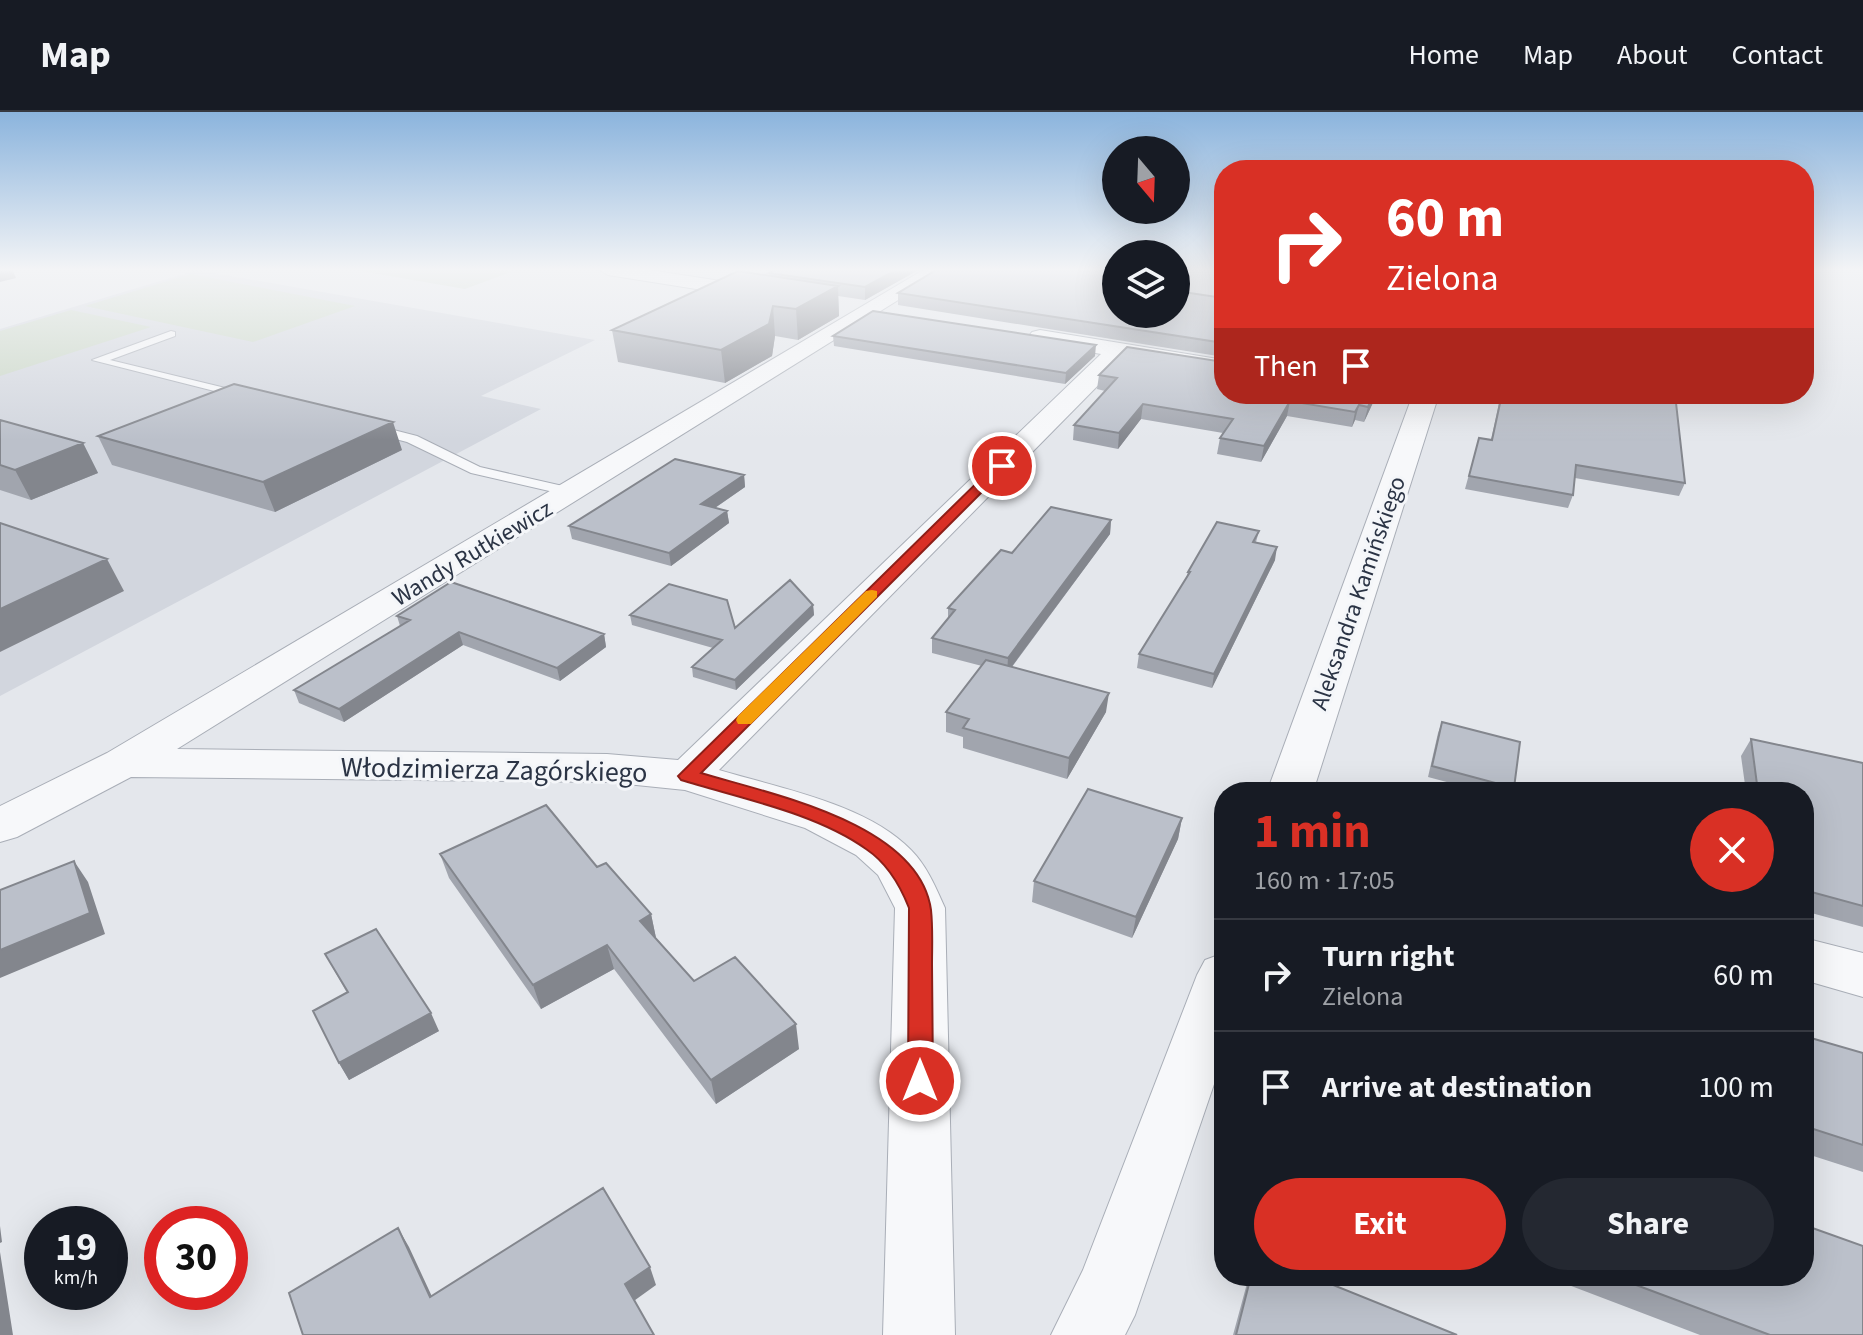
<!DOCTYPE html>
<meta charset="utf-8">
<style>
:root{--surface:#171b24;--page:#242831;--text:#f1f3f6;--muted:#9ea1a6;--line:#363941;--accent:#d93025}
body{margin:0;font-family:"Source Sans 3",sans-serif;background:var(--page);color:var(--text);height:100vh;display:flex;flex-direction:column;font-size:30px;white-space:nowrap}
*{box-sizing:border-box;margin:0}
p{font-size:26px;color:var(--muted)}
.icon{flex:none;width:44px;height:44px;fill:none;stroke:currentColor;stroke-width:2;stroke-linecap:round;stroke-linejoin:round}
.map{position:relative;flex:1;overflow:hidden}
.side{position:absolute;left:1214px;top:670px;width:600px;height:504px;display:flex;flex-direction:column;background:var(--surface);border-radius:32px;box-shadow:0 8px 32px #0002}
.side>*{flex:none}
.banner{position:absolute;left:1214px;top:48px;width:600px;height:244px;border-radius:32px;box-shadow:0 8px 32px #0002;background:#d93025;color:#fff;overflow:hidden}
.needle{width:52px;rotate:161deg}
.buttons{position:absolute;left:1102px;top:24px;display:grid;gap:16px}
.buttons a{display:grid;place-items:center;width:88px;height:88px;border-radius:50%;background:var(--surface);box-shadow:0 8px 32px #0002;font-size:40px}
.speed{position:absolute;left:24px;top:1094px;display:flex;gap:16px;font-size:40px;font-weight:700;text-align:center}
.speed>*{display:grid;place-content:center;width:104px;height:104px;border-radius:50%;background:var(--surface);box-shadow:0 8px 32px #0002;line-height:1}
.speed small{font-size:20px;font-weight:400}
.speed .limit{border:12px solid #d22;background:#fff;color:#111}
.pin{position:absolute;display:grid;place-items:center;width:68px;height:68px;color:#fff;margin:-34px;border:4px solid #fff;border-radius:50%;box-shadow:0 2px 8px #0007}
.me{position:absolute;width:88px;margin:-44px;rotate:0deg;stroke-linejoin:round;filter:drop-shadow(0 0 6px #0008)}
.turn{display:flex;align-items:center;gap:28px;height:168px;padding:0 40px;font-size:36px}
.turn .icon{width:104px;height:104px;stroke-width:2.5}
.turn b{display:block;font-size:56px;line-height:68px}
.then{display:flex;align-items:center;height:76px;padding:0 40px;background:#0003;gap:16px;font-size:30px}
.round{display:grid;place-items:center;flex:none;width:84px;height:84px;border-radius:42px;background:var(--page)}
.overview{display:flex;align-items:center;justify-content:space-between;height:136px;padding:0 40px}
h1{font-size:48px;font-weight:700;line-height:60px;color:var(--accent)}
.primary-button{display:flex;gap:16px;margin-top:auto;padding:16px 40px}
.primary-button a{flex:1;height:92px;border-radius:48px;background:var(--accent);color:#fff;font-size:32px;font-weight:700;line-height:92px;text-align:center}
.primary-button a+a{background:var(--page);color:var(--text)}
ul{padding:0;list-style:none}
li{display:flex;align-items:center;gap:24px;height:112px;padding:0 40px;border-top:2px solid var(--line)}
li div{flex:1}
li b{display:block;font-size:30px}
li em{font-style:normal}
header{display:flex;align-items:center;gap:48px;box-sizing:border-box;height:112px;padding:0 40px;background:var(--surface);border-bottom:2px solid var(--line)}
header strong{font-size:38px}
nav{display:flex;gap:44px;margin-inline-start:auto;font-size:28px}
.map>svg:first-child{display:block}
.built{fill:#d2d6de}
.green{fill:#c9d6c5}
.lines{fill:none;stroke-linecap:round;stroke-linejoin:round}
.lane-casing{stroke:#a9aeb7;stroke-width:2}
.street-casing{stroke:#a9aeb7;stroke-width:2}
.lane{fill:#f7f8fa;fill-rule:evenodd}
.street{fill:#f7f8fa;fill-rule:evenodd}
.wall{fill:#a1a5ae}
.shaded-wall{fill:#83868d}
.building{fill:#bbc0ca;stroke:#83868d;stroke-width:2}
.route{fill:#d93025;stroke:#8d1f18;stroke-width:2}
.slow{fill:#f59e0b}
.labels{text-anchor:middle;stroke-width:6;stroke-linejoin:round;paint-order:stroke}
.street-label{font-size:24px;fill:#2b3445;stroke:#f4f6f9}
.near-street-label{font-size:28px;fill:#2b3445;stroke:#f4f6f9}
</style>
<header>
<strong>Map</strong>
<nav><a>Home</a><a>Map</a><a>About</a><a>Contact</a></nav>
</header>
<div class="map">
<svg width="1863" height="1223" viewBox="0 0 1863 1223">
<rect width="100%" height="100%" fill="#e4e7ec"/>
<!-- built -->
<path class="built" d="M197 158 595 228 481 284 541 297 0 584V217Z"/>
<!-- green -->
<path class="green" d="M349 157H489L511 160 465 177Z
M191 162 355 194 253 230 85 194Z
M71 198 151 215 0 264V219Z"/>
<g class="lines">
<defs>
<path id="lane" d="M171 219 175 220V224L110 248 246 281V287L92 248Z
M374 313 417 324 480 355 576 377 578 380 571 384 471 361 407 330 369 320 367 317Z"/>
<path id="street" d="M598 157H643L765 176 776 182 765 188 608 163Z
M925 157H948L177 637 607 642 678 648 1101 242 1032 230 1028 225 1032 220 1040 218 1224 248V262L1125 246 719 658C779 676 867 692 911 738 927 754 936 776 945 796L955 1223H883L895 796 878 763 856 743 805 716 685 678 607 670 131 665 17 725 0 730V694L107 641Z
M1413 282H1439L1313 680H1267Z
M1804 826 1863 841V885L1804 868Z
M1224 841V943L1135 1203 1125 1223H1051L1083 1158 1197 863 1205 848Z"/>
</defs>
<!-- lane casing -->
<use href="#lane" class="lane-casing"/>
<!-- street casing -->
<use href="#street" class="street-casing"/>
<!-- lane -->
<use href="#lane" class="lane"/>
<!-- street -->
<use href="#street" class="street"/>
</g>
<!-- wall -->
<path class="wall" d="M756 157H920L865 188 838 184 839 204 798 228 775 224 772 244 725 271 618 250 612 218 769 163V161L773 159Z
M898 181 1116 202 1224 186V245L898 193Z
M833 224 1095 244 1065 272 834 234Z
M1099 263 1377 282 1364 310 1355 308 1352 315 1287 304 1261 350 1217 342 1220 326 1223 321 1141 307 1118 337 1073 328 1074 313 1105 279 1097 277Z
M1501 282H1675L1685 371 1679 384 1575 366 1573 383 1568 396 1465 377 1479 326 1491 328Z
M0 308 83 331 98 361 31 388 0 378Z
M98 324 402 338 275 400 112 353Z
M744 363 745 375 715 396 727 399 729 411 671 454 572 427 569 414Z
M1111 408 1110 422 1012 555 1106 600 1067 667 963 636V625L946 620V600L982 554 932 541V526L948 506V496L1012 441Z
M1259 419 1256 430 1275 448 1212 576 1137 556 1139 542 1186 467 1188 460Z
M813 493 814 503 736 578 693 565 692 555 713 536 632 513 630 503 735 516Z
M397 504 604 522 606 535 560 569 463 533 344 610 299 591 294 578 400 514Z
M1442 610 1514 676 1512 680H1484L1428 665 1438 621Z
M1751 627 1863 651V815L1804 799V680H1746L1741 644Z
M1182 706 1178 727 1132 826 1032 790 1034 769Z
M440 742 597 755 651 802 656 826 694 869 799 937 716 992 614 857 541 897 449 766Z
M325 842 439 919 349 968 339 951 347 881Z
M1804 924 1863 941V1060L1804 1041Z
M1249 1164H1311L1457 1223H1233Z
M1545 1164H1804L1863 1223H1700Z"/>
<!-- shaded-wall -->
<path class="shaded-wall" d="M0 157H12L16 166 0 170Z
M898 157H920L865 188V175Z
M838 174 839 204 798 228 796 197Z
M773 194 775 224 772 244 725 271 721 238Z
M1096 233 1095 244 1065 272 1066 261Z
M1374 282H1377L1364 310 1368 295Z
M1290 289 1287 304 1261 350 1264 334Z
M1143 292 1141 307 1118 337 1119 321Z
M1359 293 1355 308 1352 315 1355 300Z
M393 310 402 338 275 400 263 370Z
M83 331 98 361 31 388 15 358Z
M744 363 745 375 703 404 701 392Z
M727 399 729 411 671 454 669 441Z
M1111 408 1110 422 1007 561 1008 546Z
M1277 435 1275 448 1212 576 1214 562Z
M107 447 124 479 0 540V497Z
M813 493 814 503 736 578 735 568Z
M459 520 463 533 344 610 339 597Z
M604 522 606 535 560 569 557 556Z
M1109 581 1106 600 1067 667 1069 646Z
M1182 706 1178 727 1132 826 1136 805Z
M74 749 88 770 105 822 0 866V838Z
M651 802 656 826 640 809Z
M607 833 614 857 541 897 533 873Z
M431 901 439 919 349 968 339 951Z
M796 912 799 937 716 992 711 968Z
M0 1114 2 1130 0 1131Z
M398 1116 409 1135 441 1204 430 1185Z
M0 1140 13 1223H0Z
M650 1155 656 1173 631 1191 625 1172Z"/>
<!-- building -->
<path class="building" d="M778 157H898L865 175 769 161Z
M938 157H1116V202H1176V179L1224 186V231L898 181Z
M738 159 838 174 796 197 773 194 769 212 721 238 612 218Z
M873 199 1096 233 1066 261 833 224Z
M1127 235 1224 250V282H1374L1368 295 1359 293 1355 300 1290 289 1264 334 1220 326 1233 307 1143 292 1119 321 1074 313 1117 266 1099 263Z
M234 272 393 310 263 370 98 324Z
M1502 282H1675L1685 371 1576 353 1573 383 1469 364 1479 326 1492 328Z
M0 308 83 331 15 358 0 353Z
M675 347 744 363 701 392 727 399 669 441 569 414Z
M1051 395 1111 408 1008 546 932 526 955 498 948 496 1001 438 1012 441Z
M1217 410 1259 419 1253 430 1277 435 1214 562 1139 542 1190 460H1188Z
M0 411 107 447 0 497Z
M790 468 813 493 735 568 692 555 722 528 630 503 669 472 727 488 735 516Z
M451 470 604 522 557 556 459 520 339 597 294 578 410 508 397 504Z
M986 548 1109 581 1069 646 963 616 969 607 946 600Z
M1442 610 1520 630 1514 676 1432 654Z
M1751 627 1863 651V794L1804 778V680H1758Z
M1088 677 1182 706 1136 805 1034 769Z
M546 693 597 755 606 751 651 802 640 809 694 869 735 845 796 912 711 968 607 833 533 873 440 742Z
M74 749 90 801 0 838V778Z
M376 817 431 901 339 951 313 899 348 880 325 842Z
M1804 924 1863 941V1033L1804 1014Z
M603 1076 650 1155 625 1172 654 1223H303L289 1181 398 1116 430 1185Z
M1804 1113 1863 1134V1223H1770L1612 1164H1804Z
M1251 1164H1311L1457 1223H1236Z"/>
<!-- sky -->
<linearGradient id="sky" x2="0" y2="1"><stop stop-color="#8bb4dd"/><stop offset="0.48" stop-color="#f3f4f6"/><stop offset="1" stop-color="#f3f4f6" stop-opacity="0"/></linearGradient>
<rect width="1863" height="328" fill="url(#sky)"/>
<!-- route -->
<path class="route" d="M997 351 1008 354 701 661C770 682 919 711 931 798 933 816 932 835 932 853 932 892 933 930 933 969L929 977 920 980 911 977 908 969 909 796C900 773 887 751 866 737 816 701 739 686 681 668L678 664Z"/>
<!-- slow -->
<path class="slow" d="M872 478 877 479V485L751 612H738L736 608 738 604 866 479Z"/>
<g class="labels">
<!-- street labels -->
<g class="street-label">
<text transform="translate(472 441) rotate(-31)" y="8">Wandy Rutkiewicz</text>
<text transform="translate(1358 481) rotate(-71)" y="8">Aleksandra Kamińskiego</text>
</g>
<!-- near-street labels -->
<g class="near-street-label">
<text transform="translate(494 657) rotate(1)" y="10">Włodzimierza Zagórskiego</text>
</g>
</g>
</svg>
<div class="buttons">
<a><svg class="needle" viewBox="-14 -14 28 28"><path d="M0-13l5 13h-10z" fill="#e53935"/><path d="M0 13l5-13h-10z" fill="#9ea1a6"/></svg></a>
<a><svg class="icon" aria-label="layers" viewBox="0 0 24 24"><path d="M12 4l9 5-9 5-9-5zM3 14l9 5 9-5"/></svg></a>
</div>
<div class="speed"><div>19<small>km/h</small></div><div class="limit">30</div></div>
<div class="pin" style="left:1002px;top:354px;background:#d93025"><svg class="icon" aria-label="arrive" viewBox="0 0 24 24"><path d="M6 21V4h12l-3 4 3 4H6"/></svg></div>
<svg class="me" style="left:920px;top:969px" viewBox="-20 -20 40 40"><circle r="17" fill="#d93025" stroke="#fff" stroke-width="3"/><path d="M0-11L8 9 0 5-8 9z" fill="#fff"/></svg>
<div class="banner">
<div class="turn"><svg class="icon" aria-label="right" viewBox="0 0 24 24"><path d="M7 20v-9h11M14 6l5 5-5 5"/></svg><div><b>60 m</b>Zielona</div></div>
<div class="then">Then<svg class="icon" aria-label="arrive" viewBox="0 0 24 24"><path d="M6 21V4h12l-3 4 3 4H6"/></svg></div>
</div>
<section class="side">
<div class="overview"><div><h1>1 min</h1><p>160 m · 17:05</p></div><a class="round" style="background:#d93025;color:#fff"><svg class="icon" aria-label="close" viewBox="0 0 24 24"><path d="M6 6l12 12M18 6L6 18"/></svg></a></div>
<ul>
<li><svg class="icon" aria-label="right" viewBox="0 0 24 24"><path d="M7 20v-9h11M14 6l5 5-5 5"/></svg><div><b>Turn right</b><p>Zielona</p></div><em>60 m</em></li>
<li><svg class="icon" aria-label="arrive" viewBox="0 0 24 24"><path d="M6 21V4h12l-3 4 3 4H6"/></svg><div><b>Arrive at destination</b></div><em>100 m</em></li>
</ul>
<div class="primary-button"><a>Exit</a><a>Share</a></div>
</section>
</div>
